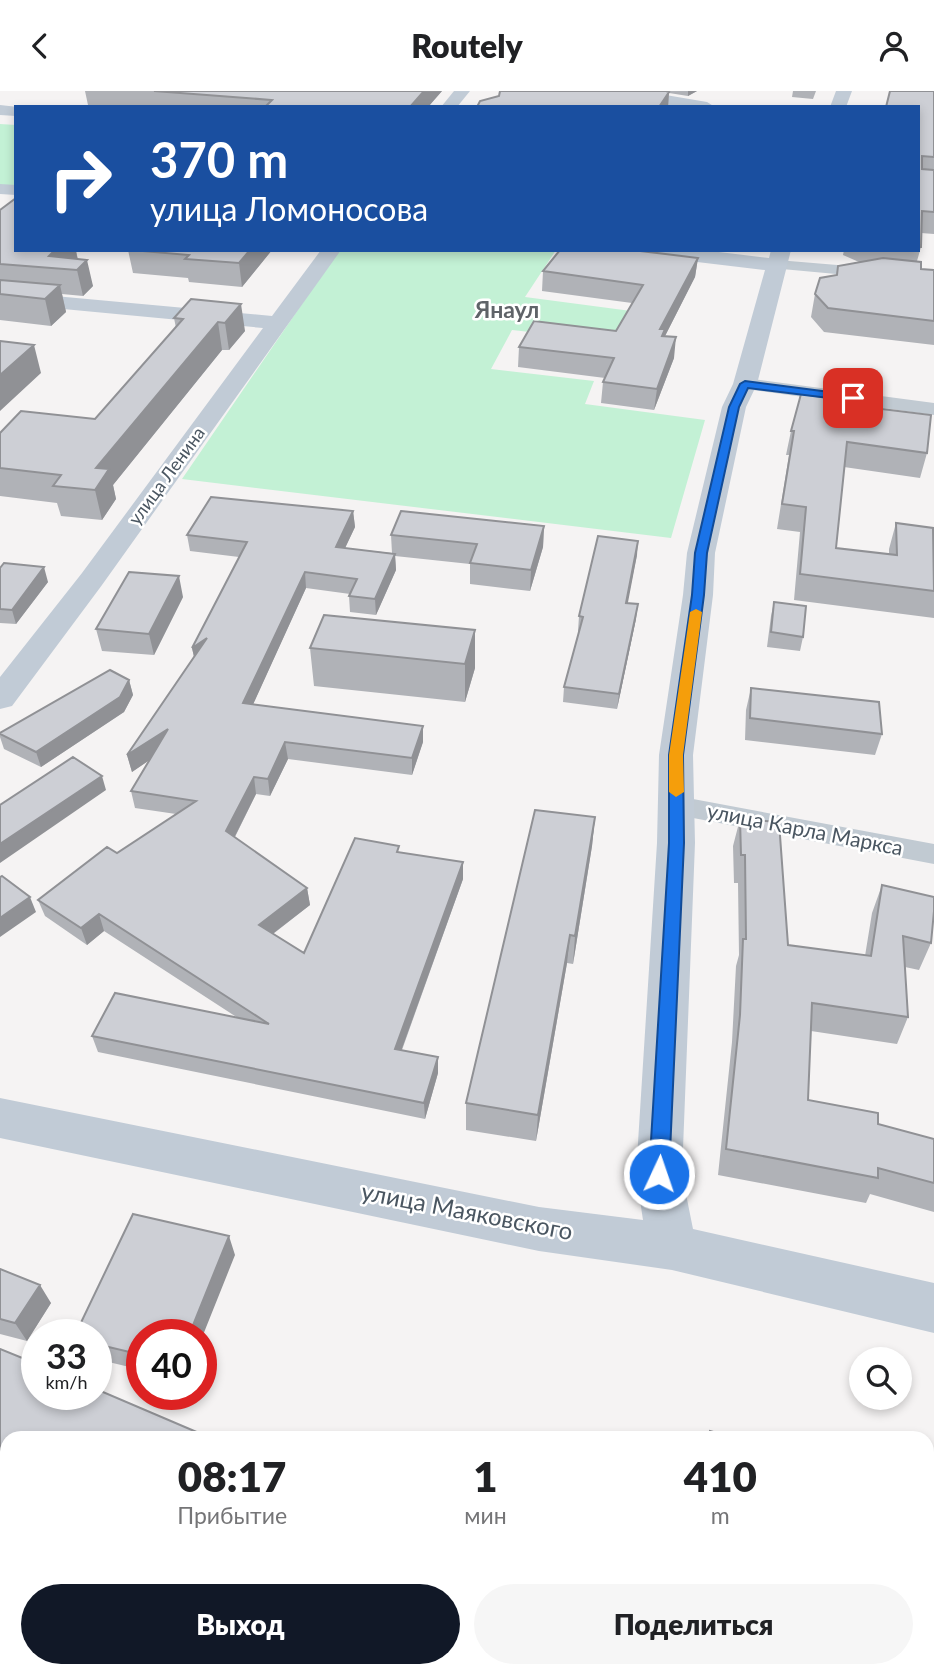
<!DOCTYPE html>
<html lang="ru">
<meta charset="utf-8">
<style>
:root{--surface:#fff;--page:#f6f6f6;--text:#202124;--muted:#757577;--accent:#111827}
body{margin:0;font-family:Lato,sans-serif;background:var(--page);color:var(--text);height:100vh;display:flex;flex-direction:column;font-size:26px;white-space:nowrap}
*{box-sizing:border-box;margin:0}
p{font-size:23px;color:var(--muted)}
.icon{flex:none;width:38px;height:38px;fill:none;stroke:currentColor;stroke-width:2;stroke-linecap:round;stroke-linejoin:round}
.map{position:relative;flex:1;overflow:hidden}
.side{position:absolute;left:0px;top:1340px;width:934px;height:247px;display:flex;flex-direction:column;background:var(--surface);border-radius:21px 21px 0 0;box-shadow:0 4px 10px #0003}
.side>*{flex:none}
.banner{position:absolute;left:14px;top:14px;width:906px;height:147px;border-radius:0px;box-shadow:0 4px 10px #0003;background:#1a4fa0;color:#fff;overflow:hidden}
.fabs{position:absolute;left:849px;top:1256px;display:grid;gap:14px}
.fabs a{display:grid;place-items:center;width:63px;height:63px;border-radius:50%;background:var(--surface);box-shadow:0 4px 10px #0003;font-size:35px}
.speed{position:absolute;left:21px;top:1228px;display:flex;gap:14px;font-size:35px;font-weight:700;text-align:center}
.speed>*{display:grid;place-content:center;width:91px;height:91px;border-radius:50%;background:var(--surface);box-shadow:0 4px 10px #0003;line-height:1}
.speed small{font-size:18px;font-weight:400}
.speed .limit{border:10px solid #d22;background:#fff;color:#111}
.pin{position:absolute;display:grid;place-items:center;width:60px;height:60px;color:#fff;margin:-30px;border-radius:14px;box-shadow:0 4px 10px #0006}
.me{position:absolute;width:77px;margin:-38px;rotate:3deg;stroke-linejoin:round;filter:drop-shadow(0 0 5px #0008)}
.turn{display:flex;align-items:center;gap:24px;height:147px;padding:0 21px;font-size:32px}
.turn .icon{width:91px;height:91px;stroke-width:2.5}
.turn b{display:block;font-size:49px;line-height:60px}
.eta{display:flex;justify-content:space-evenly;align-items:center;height:119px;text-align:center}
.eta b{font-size:42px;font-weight:800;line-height:49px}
.button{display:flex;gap:14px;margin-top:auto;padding:14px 21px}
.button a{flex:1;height:80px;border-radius:42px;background:var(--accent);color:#fff;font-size:28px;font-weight:800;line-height:80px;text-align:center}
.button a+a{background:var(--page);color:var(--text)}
header{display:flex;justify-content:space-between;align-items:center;height:91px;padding:0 21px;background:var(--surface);font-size:32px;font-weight:800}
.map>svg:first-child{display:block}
.green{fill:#c3f1d5}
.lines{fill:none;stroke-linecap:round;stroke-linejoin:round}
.street{fill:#c1cad2;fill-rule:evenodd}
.secondary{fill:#c1cbd6;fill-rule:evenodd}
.wall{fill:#b0b2b7}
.shaded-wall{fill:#909195}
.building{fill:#cdcfd5;stroke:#909195;stroke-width:2}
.route{fill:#1a73e8;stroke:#114b97;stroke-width:2}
.slow{fill:#f59e0b}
.labels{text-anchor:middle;stroke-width:5;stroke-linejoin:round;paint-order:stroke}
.far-street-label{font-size:18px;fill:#4a5661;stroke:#fff}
.street-label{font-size:21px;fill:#4a5661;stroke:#fff}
.far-district-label{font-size:23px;font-weight:bold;fill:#5f6368;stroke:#fff}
.near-street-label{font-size:24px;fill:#4a5661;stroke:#fff}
</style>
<header><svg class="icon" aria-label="back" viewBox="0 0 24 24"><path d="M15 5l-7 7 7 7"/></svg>Routely<svg class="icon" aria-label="person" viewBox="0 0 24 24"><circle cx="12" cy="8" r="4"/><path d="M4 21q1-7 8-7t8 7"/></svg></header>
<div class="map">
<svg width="934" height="1586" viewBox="0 0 934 1586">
<rect width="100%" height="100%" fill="#f5f3f3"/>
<!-- green -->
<path class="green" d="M0 33 16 34V97L0 96Z
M339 159H556L525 206 669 225 657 255 512 239 491 278 594 290 585 313 705 329 671 447 182 388Z"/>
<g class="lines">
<!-- street -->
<path class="street" d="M777 169 934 182V192L771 177 769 174Z
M745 287 934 312V324L738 297 736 293 738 289Z
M677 705 934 753V773L667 722 663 715 667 708Z"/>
<!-- secondary -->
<path class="secondary" d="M454 0H470L457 16H441Z
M608 0H642L707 11 715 16H679L616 5Z
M836 0H852L846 16H830Z
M0 14 18 16H16V25L0 24Z
M0 93 16 94V104L0 103Z
M321 159H341L102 494 12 615 0 618V586L82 482 263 237 0 212V200L272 225Z
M637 159H702L769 167 771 159H791L757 293 746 316 715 462 713 504 693 664 695 752 682 1083 693 1138 934 1192V1242L672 1179 539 1160 0 1047V1007L539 1116 643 1129 636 1083 657 752 659 664 683 504 687 462 722 316 733 293 765 179 647 165Z"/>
</g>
<!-- wall -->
<path class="wall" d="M85 0H442L428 16H110L88 14Z
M500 0H697L688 5 669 2 668 16H477L499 5Z
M793 0H816L813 8 792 6Z
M934 0V143L921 142V156L917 170 921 178 934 179V254L824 241 811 226 815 203 836 185 838 175 859 171 843 164 844 159H919V16Z
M0 119 76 160 78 168 93 195 83 205 62 203 66 221 51 235 0 229Z
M128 159H272L242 196 189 191 188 187 133 182Z
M647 161 698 167 695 186 665 245 674 267 654 319 601 312 603 291 605 287 518 276 519 256 616 240 632 212 542 200 543 180Z
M191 208 245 240 229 259H222L113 394 116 408 102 429 61 425 57 412 0 405V342L95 328 176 237 174 227Z
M858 315 927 362 920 387 844 376 836 457 889 463V458L896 432 934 461V527L794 509 800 441 777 438 789 364H786L791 340Z
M353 420 355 436 345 457 392 462 391 444 544 435 543 456 530 500 470 493V473L395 465 396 479 376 524 350 521 349 505 350 503 306 497 253 613 423 635V651L412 684 288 668 270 705 256 703 235 746 307 797 310 814 273 843 304 862 400 762 463 788 402 959 438 966V982L425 1028 98 961 92 945 238 927 104 840 87 854 45 825 38 809 117 762 176 723 135 717 131 700 149 669 132 681 127 664 194 566 192 557 239 466 190 460 187 444Z
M637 464 627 512 636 528 617 618 563 611 564 596 579 540H578L579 525Z
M0 477 48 491 16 533 0 532Z
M183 506 154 564 102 560 96 538Z
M774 511 803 546 800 560 767 556 771 525Z
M475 539V577L465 611 314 595 310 557Z
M129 589 133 604 124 621 41 676 4 658 0 646V642Z
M751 597 882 643 875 664 745 649 746 619Z
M595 726 592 755 573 873 567 872 536 1050 466 1039V1012Z
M740 728 788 854 865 865 872 822 882 794 931 852 919 879 905 876 908 926 897 953 811 940 808 1009 878 1033 934 1048V1121L870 1103 866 1112 718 1084 732 951 736 875 739 864 738 792H734L733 755Z
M235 1164 142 1244V1279L96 1268V1244Z
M0 1178 51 1212 27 1250 0 1243Z
M255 1580H559L558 1586H267Z"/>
<!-- shaded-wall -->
<path class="shaded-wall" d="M424 0H442L428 16H410Z
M688 0H697L688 5Z
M669 1 668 16H659Z
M55 159H77L76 160 78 171 49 165Z
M250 159H272L242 196 239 172Z
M698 167 695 186 664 247 660 238Z
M87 169 93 195 83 205 77 179Z
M60 194 66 221 51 235 45 208Z
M241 213 245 240 229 259 225 232Z
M218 231 222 259 113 394 116 408 102 429 95 399 96 377Z
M676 246 674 267 654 319 657 298Z
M34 254 41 282 0 320V284Z
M353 420 355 436 338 472 336 456Z
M544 435 543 456 530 500 531 479Z
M638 450 637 464 625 527 626 512Z
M395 463 396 479 376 524 375 508Z
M44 476 48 491 16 533 12 519Z
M305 481 306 497 246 629 243 612Z
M179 485 183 506 154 564 149 543Z
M638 513 636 528 617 618 619 603Z
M475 539V577L465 611V573Z
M207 547 196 574 192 557Z
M129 589 133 604 124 621 41 676 36 661Z
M423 635V651L412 684V667Z
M168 638 172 654 132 681 127 664Z
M285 651 288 668 270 705 268 688Z
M102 685 106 699 0 772V753Z
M254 686 256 703 229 757 226 740Z
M595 726 592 755 573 873 575 845Z
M463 771V788L396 974 395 958Z
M307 797 310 814 262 851 259 834Z
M30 806 36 821 0 846V827Z
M99 823 104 840 87 854 81 837Z
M570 844 567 872 536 1050 538 1024Z
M438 966V982L425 1028 424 1012Z
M229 1145 235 1164 201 1249V1244H189Z
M40 1194 51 1212 27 1250 15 1232Z
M6 1431 7 1474 3 1482 0 1479V1441Z"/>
<!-- building -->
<path class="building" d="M154 0H424L410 16H265L272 9Z
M500 0H666L669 1 659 16H477L480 10 499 5Z
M890 0H934V66L922 65V78L934 79V121L922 120 921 156H919V16H886Z
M16 107V159H55L49 165 87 169 77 179 0 173V119Z
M131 159H250L239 172 185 168 189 164Z
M560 159H641V160L698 167 660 238H665L662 245 676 246 657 298 603 291 614 267 519 256 534 230 616 240 643 194 543 180Z
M883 167 921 171V178L934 179V230L828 217 815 203 820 187 837 184 838 175Z
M0 189 60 194 45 208 0 203Z
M191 208 241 213 225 232 218 231 96 377 109 378 95 399 53 395 61 384 0 377V342L21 320 95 328 183 228 174 227Z
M0 250 34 254 0 284Z
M801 303 858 311V315L931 324 927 362 847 351 836 457 897 464 896 432 933 437 934 500 800 483 806 416 782 413 794 340H791Z
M211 406 353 420 336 456 395 463 375 508 349 505 357 488 305 481 243 612 423 635 412 667 285 651 268 688 254 686 226 740 307 797 259 834 304 862 355 747 399 755 397 761 463 771 395 958 438 966 424 1012 92 945 115 902 269 933 99 823 81 837 38 809 107 756 117 762 196 710 131 700 168 638 127 664 207 547 192 557 247 451 187 444Z
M401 420 544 435 531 479 470 472 477 453 391 444Z
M598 445 638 450 626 512 638 513 619 603 564 596 583 526 579 525Z
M4 472 44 476 12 519 0 518V477Z
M129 481 179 485 149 543 96 538Z
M774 511 806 515 803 546 771 541Z
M324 524 475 539 465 573 310 557Z
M110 579 129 589 120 606 36 661 0 643V642Z
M751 597 879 611 882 643 750 627Z
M73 666 102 685 0 753V714Z
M535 719 595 726 575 845 570 844 538 1024 466 1012Z
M740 728 779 731 788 854 871 865 882 794 934 806V820L931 852 903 845 908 926 812 912 808 1009 878 1022V1033L934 1048V1092L878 1077V1087L726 1058 740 924 743 848H746L745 764H741Z
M2 785 30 806 0 827V786Z
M133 1123 229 1145 189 1244H142V1264L96 1253V1244H75Z
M0 1178 40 1194 15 1232 0 1228Z
M0 1258 37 1273V1304H96V1298L213 1348H7V1431H6L0 1441Z
M710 1340 737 1348H709Z
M276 1580H559L557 1586H288Z"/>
<!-- route -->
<path class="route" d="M745 290 853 304 858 307 853 310 748 297 739 316 707 462 704 504 683 664 684 752 669 1083 666 1089 659 1091 652 1089 649 1083 669 752V664L692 504 695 462 729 316 740 293Z"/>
<!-- slow -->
<path class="slow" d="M696 518 702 521 683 664 684 701 676 706 669 701V664L690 521Z"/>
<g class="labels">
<!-- far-street labels -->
<g class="far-street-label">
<text transform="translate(167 385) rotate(-54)" y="6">улица Ленина</text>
</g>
<!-- street labels -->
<g class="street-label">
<text transform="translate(805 739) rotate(11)" y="7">улица Карла Маркса</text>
</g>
<!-- far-district labels -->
<g class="far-district-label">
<text x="507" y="227">Янаул</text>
</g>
<!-- near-street labels -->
<g class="near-street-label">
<text transform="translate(467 1121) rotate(11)" y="8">улица Маяковского</text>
</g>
</g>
</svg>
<div class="fabs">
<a><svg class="icon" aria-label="search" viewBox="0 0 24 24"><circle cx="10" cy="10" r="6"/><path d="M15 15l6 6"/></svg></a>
</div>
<div class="speed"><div>33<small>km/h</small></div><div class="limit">40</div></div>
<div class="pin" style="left:853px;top:307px;background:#d93025"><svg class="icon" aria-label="arrive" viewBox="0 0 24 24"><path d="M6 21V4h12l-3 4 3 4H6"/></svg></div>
<svg class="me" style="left:659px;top:1083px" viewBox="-20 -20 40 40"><circle r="17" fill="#1a73e8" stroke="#fff" stroke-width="3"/><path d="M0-11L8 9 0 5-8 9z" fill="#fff"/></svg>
<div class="banner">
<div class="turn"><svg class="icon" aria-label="right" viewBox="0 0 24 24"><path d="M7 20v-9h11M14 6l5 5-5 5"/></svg><div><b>370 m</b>улица Ломоносова</div></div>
</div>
<section class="side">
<div class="eta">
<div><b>08:17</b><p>Прибытие</p></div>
<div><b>1</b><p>мин</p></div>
<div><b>410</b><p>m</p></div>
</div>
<div class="button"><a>Выход</a><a>Поделиться</a></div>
</section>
</div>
